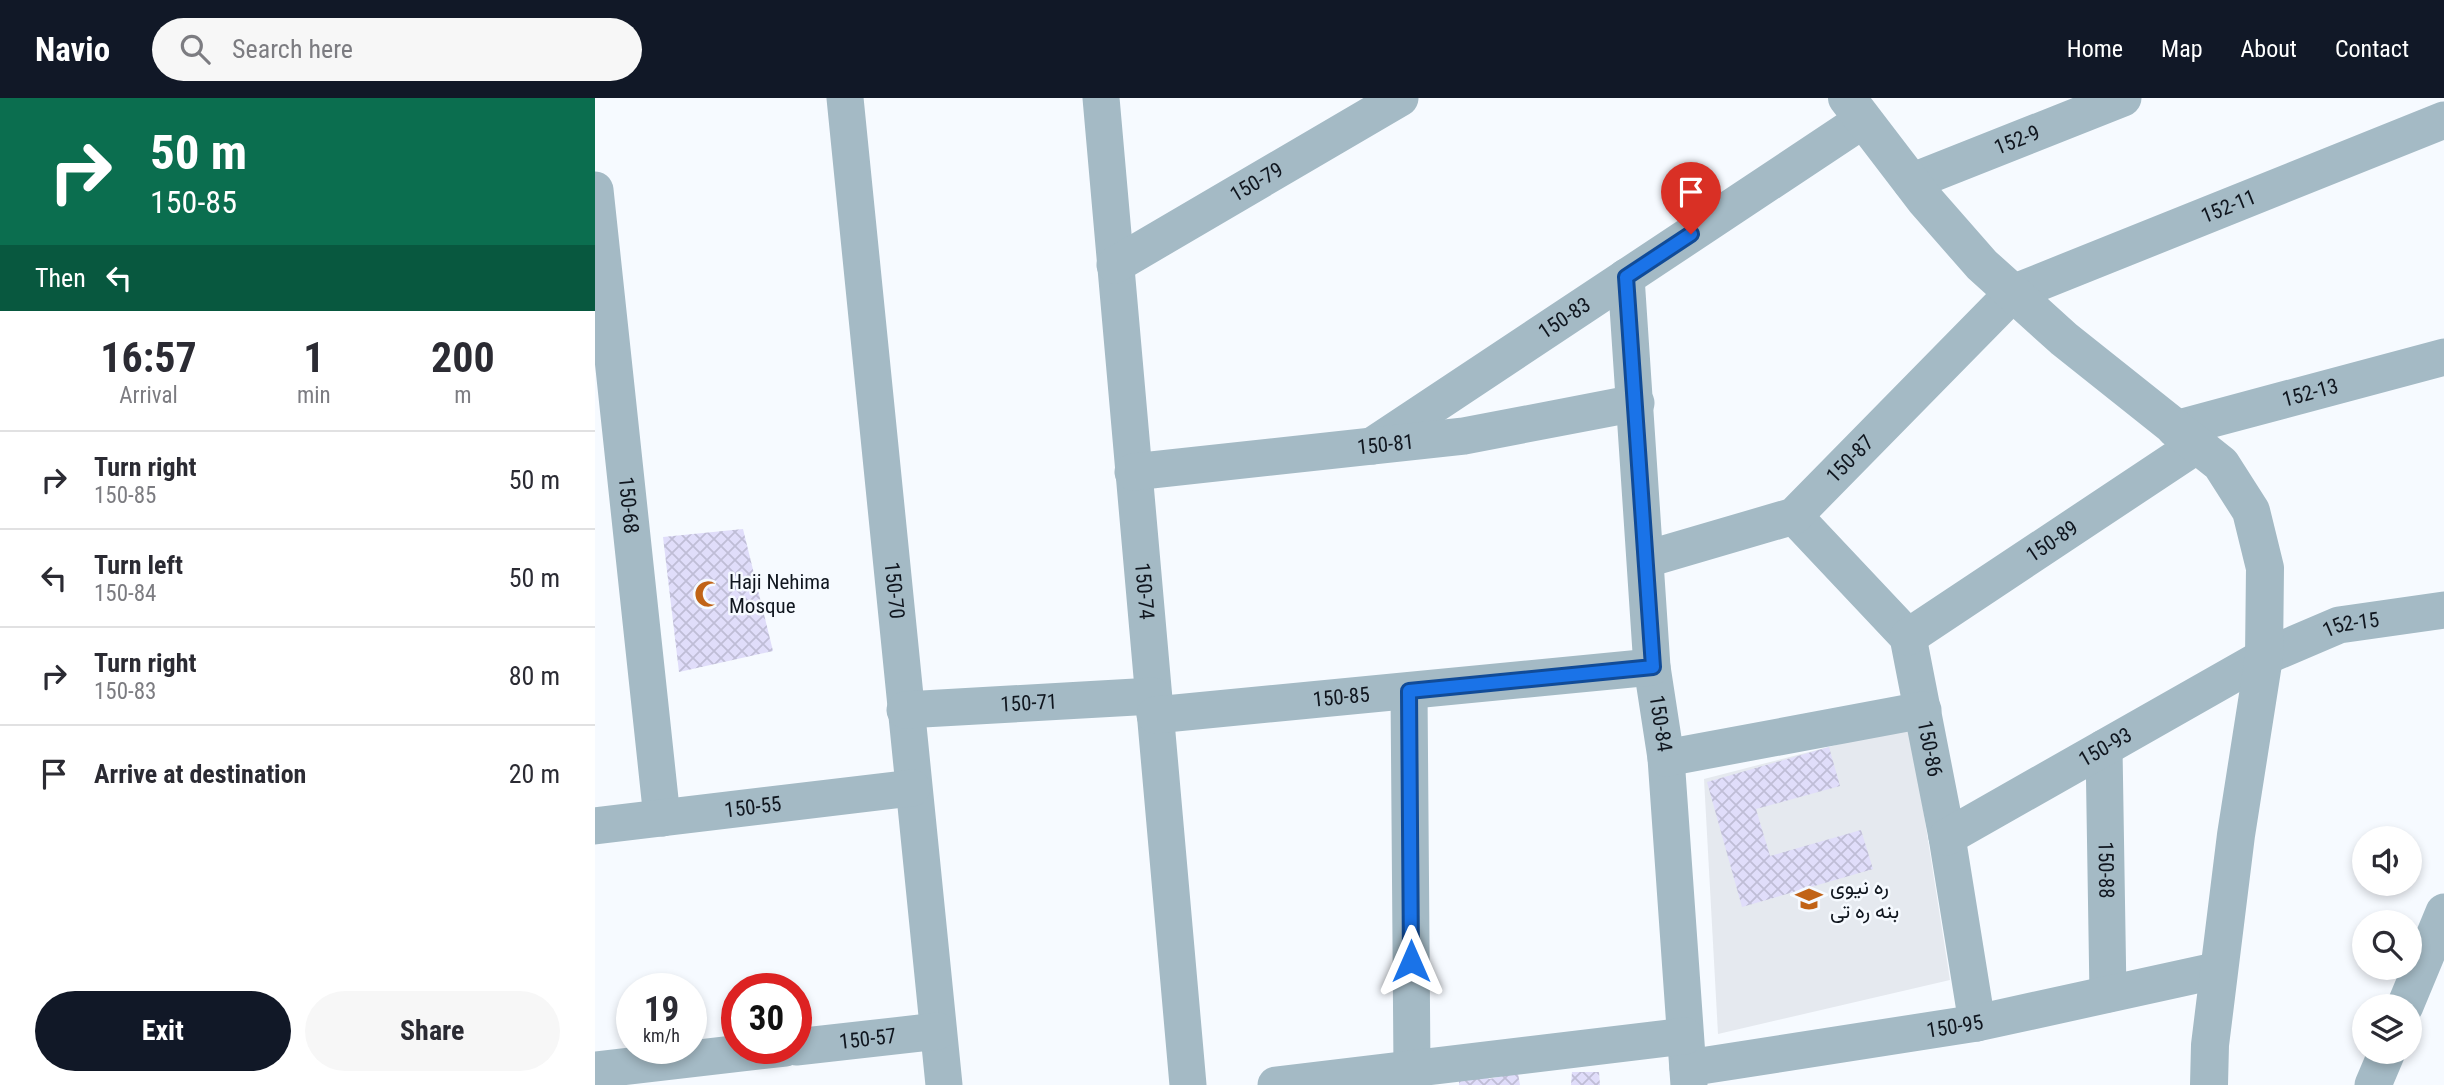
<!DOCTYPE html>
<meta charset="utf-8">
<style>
:root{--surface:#fff;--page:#f7f7f7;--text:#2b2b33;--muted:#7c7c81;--line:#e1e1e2;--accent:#111827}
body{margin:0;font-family:"Roboto Condensed",Vazirmatn,sans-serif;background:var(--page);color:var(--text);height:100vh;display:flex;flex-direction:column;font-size:26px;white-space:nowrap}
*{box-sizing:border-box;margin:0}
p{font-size:23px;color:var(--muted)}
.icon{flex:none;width:38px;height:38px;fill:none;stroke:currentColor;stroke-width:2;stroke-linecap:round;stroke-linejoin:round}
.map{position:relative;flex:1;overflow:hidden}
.details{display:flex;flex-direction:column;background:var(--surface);width:595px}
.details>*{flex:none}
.guide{background:#0b6e4f;color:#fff;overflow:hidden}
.controls{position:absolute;left:1757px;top:728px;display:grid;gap:14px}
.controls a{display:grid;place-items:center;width:70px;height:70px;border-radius:50%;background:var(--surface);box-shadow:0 4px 10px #0003;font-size:35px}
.speed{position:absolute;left:21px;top:875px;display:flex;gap:14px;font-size:35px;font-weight:700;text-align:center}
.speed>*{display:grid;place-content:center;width:91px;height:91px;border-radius:50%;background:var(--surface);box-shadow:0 4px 10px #0003;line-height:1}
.speed small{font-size:18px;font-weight:400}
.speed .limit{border:10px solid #d22;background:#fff;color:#111}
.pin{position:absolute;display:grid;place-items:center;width:60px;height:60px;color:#fff;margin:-72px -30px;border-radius:50% 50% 50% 0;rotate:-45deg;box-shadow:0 0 7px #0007}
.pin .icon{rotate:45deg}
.me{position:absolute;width:77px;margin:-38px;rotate:0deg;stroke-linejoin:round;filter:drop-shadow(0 0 5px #0008)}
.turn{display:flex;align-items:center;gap:24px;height:147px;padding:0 35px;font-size:32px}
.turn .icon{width:91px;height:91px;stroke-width:2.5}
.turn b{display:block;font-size:49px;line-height:60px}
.then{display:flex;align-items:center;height:66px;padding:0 35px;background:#0003;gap:14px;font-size:26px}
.eta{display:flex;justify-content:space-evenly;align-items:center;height:119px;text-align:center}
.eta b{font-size:42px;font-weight:700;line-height:49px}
.cta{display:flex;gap:14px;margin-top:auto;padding:14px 35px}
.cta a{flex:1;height:80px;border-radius:42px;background:var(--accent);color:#fff;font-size:28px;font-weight:700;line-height:80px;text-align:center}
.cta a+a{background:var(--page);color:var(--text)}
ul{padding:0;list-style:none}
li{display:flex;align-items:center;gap:21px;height:98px;padding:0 35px;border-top:2px solid var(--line)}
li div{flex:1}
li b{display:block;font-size:26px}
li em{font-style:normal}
header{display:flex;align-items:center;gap:42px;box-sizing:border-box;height:98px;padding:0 35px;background:var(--accent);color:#fff}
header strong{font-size:33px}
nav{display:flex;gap:38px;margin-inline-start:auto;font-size:24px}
.search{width:490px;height:63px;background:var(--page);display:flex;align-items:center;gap:18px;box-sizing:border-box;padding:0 24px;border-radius:38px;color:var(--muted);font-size:26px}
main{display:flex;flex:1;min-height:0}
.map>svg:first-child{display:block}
.built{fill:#e5e9ef}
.building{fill:url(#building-cross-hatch)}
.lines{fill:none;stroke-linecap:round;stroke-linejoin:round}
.minor{stroke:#a4bac5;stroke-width:37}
.tertiary{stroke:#a4bac5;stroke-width:38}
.route-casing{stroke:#114b97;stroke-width:18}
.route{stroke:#1a73e8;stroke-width:12}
.labels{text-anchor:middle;stroke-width:5;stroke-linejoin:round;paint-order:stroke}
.street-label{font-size:21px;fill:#10161f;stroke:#f6faff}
.poi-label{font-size:21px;fill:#10161f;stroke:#f6faff;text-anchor:start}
</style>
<header>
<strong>Navio</strong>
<div class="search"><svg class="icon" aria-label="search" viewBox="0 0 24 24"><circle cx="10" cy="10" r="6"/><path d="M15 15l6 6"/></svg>Search here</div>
<nav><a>Home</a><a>Map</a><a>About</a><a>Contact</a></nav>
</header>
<main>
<section class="details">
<div class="guide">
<div class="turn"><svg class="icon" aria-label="right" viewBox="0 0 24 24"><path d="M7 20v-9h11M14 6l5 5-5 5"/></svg><div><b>50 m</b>150-85</div></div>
<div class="then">Then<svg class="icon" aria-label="left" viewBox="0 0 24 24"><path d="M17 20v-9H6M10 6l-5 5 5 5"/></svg></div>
</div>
<div class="eta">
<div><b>16:57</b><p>Arrival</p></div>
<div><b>1</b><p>min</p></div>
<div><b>200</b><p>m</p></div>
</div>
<ul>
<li><svg class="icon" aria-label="right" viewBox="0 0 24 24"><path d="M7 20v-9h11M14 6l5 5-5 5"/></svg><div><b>Turn right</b><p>150-85</p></div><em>50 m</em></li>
<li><svg class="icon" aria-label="left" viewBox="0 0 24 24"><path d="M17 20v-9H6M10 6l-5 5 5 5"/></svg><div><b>Turn left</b><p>150-84</p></div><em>50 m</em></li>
<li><svg class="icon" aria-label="right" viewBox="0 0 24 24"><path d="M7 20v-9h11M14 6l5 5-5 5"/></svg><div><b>Turn right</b><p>150-83</p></div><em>80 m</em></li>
<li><svg class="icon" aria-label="arrive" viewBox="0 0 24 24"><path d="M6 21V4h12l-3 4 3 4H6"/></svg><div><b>Arrive at destination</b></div><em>20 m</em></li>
</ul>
<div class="cta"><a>Exit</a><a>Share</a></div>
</section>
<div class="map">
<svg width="1849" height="987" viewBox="0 0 1849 987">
<defs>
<pattern id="building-cross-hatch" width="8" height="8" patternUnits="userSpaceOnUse" patternTransform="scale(1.75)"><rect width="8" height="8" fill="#e0ddfa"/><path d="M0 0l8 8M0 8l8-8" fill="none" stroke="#bfbdd6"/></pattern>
</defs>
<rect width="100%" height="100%" fill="#f6faff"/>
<!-- built -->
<path class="built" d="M1315 628 1355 882 1123 936 1109 681Z"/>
<!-- building -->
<path class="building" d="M148 431 178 553 84 574 68 439Z
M1234 649 1245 688 1161 711 1175 758 1266 732 1278 771 1147 809 1112 684Z
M890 974 894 981 923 975 925 987H864V979Z
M977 974H1004L1005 987H976Z"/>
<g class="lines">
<!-- minor -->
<g class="minor">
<path id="s1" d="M250 0 349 987"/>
<path id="s2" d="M506 0 593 987"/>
<path id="s3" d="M1316 84 1528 0"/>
<path id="s4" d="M0 92 67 720"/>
<path id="s5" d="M520 167 805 0"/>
<path id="s6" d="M1031 179 1057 569 1071 660 1094 987"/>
<path id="s7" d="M1580 331 1849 259"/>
<path id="s8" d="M777 348 1268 22"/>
<path id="s9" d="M538 374 869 338 1041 305"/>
<path id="s10" d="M1199 418 1313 539 1352 739 1382 925"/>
<path id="s11" d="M1052 461 1199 418 1418 195 1849 22"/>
<path id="s12" d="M1313 539 1602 347"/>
<path d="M814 593 817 971"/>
<path id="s13" d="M310 612 558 598"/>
<path id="s14" d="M560 617 1057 569"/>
<path id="s15" d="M1509 650 1513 896"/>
<path d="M1071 660 1328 612"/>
<path id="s16" d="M0 728 317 690"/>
<path id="s17" d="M1352 739 1669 559 1744 527 1849 512"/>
<path d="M1810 908 1849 814"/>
<path id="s18" d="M201 949 343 933"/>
<path id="s19" d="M1093 970 1382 925 1624 872"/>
<path d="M0 972 190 950"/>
<path d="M681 987 1090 938"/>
<path d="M1778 987 1792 954"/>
</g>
<!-- tertiary -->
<path class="tertiary" d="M1252 0 1330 102 1387 167 1469 241 1626 366 1656 413 1670 470 1669 559 1641 737 1615 947 1614 987"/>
</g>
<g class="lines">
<defs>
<path id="route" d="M816 863 814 593 1058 569 1031 179 1096 136"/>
</defs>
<!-- route casing -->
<use href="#route" class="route-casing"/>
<!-- route -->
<use href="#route" class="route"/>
</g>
<!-- icons -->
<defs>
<symbol id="mosque-bare" viewBox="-9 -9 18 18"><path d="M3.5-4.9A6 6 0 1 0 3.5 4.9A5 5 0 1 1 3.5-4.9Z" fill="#c16317" stroke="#f6faff" stroke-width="2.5" paint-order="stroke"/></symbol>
<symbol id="school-bare" viewBox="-9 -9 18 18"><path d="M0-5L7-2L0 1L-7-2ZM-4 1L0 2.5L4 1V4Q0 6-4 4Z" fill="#c16317" stroke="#f6faff" stroke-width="2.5" paint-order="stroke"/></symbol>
</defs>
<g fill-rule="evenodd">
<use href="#mosque-bare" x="94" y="477" width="38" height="38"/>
<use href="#school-bare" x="1195" y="782" width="38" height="38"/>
</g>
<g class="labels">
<!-- street labels -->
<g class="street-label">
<text dy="7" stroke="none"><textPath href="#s3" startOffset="114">152-9</textPath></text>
<text dy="7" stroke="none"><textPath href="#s5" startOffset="164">150-79</textPath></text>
<text dy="7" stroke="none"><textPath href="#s11" startOffset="698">152-11</textPath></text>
<text dy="7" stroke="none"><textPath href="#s8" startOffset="231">150-83</textPath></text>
<text dy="7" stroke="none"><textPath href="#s7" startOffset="140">152-13</textPath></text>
<text dy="7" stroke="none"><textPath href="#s9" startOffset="254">150-81</textPath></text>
<text dy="7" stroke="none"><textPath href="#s11" startOffset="233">150-87</textPath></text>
<text dy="7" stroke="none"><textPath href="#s4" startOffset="317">150-68</textPath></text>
<text dy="7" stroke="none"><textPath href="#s12" startOffset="173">150-89</textPath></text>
<text dy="7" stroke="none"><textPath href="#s1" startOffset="495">150-70</textPath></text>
<text dy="7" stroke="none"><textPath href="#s2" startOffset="495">150-74</textPath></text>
<text dy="7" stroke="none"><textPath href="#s17" startOffset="458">152-15</textPath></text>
<text dy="7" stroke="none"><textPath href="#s14" startOffset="187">150-85</textPath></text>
<text dy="7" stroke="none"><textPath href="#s13" startOffset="124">150-71</textPath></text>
<text dy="7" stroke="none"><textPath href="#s6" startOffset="448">150-84</textPath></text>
<text dy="7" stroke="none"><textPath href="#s17" startOffset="182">150-93</textPath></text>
<text dy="7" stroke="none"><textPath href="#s10" startOffset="280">150-86</textPath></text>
<text dy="7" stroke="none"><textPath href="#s16" startOffset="159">150-55</textPath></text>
<text dy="7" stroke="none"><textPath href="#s15" startOffset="122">150-88</textPath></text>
<text dy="7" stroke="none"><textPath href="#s19" startOffset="270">150-95</textPath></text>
<text dy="7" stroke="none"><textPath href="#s18" startOffset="72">150-57</textPath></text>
</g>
<!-- poi labels -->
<g class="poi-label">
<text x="134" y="491">Haji Nehima<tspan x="134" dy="24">Mosque</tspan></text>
<text x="1235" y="796">ره نیوی<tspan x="1235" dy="24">بنه ره تی</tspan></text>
</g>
</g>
</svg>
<div class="controls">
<a><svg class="icon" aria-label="sound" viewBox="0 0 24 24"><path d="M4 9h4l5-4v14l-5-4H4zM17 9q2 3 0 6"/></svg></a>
<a><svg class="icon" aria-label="search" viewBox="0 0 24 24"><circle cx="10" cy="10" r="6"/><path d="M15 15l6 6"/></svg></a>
<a><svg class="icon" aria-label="layers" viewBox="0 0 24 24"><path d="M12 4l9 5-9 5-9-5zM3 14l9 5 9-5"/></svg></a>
</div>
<div class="speed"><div>19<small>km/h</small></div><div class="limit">30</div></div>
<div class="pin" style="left:1096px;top:136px;background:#d93025"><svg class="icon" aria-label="arrive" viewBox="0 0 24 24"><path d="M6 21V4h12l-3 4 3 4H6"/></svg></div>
<svg class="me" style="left:816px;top:863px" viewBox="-20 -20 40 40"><path d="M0-17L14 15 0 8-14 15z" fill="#1a73e8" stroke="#fff" stroke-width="4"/></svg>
</div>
</main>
